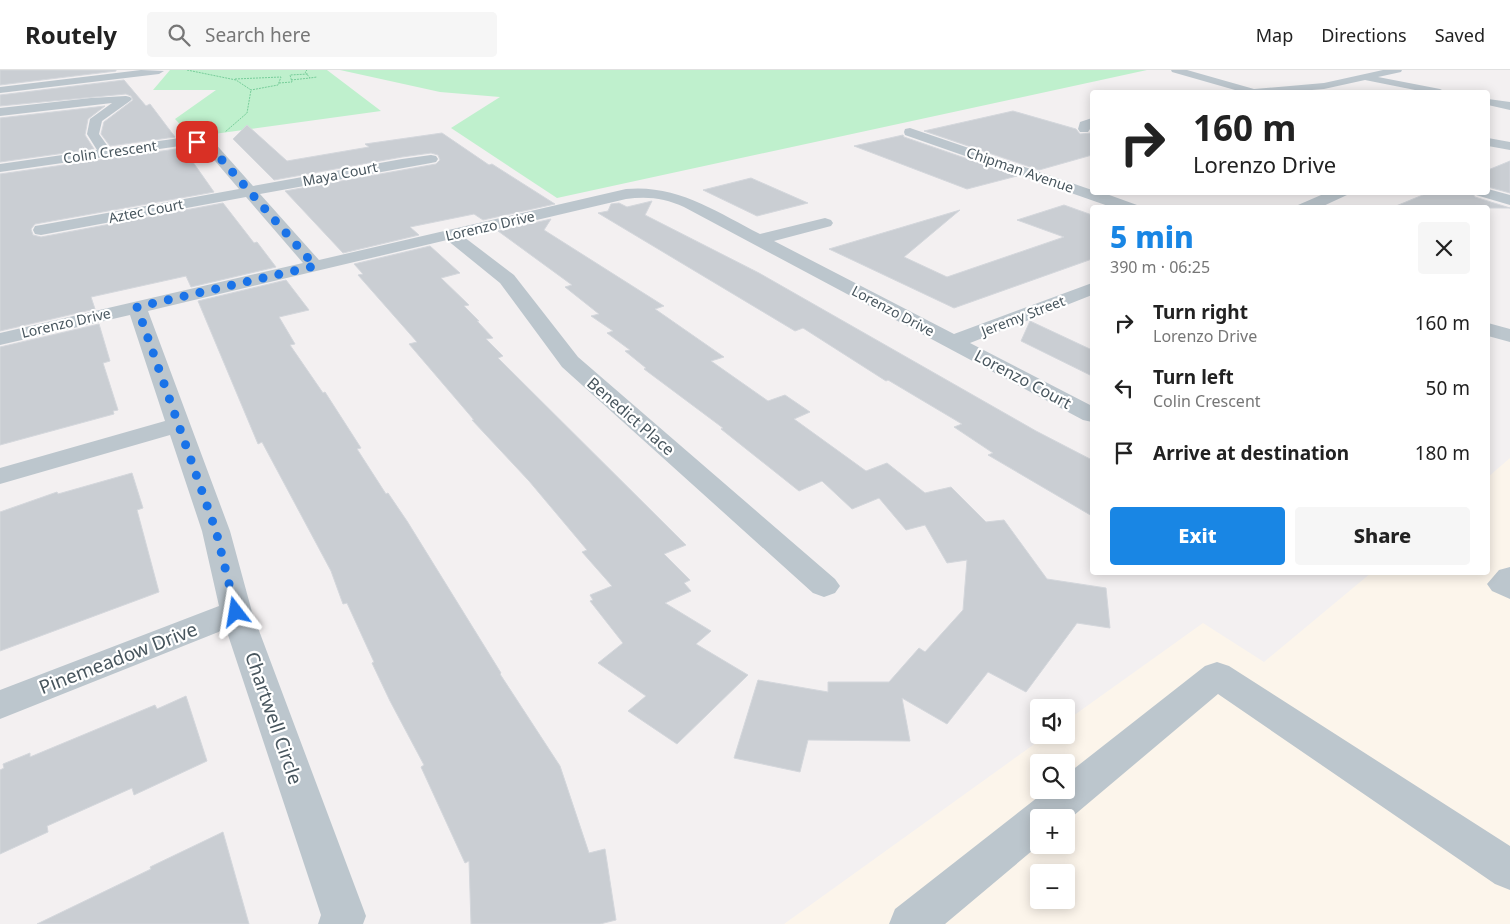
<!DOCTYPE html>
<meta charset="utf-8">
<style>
:root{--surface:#fff;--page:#f6f6f6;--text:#222;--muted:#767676;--line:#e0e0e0;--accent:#1986e4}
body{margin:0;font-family:"Noto Sans",sans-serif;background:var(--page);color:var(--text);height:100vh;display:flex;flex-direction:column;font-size:19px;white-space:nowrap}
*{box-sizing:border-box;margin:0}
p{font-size:16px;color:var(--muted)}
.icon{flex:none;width:28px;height:28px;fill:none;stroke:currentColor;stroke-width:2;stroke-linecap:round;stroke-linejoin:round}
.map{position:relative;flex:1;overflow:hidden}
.drawer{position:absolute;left:1090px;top:135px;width:400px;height:370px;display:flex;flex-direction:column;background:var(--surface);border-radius:5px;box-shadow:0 2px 12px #0003}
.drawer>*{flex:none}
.banner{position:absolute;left:1090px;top:20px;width:400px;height:105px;border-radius:5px;box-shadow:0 2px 12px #0003;background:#fff;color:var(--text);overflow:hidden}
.fabs{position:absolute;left:1030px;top:629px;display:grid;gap:10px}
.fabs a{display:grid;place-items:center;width:45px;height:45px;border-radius:5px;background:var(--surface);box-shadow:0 2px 12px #0003;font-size:25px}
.pin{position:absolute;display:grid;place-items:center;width:42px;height:42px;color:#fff;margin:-21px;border-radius:10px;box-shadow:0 2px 8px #0006}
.me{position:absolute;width:55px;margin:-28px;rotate:346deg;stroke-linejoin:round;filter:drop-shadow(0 0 4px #0008)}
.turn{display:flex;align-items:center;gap:18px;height:105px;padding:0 20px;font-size:22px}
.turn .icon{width:65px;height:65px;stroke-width:2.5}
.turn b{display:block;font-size:35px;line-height:42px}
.round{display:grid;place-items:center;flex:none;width:52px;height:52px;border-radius:5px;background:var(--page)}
.headline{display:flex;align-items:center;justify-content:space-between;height:85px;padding:0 20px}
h1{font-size:30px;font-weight:800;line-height:38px;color:var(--accent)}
.primary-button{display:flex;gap:10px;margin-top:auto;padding:10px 20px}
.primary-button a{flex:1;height:58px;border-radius:5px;background:var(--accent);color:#fff;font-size:20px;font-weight:800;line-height:58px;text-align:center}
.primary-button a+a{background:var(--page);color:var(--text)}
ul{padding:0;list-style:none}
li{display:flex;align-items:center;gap:15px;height:65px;padding:0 20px}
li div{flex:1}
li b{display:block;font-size:19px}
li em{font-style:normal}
header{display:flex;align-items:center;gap:30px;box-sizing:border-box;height:70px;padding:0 25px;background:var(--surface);border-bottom:1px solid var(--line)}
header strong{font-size:24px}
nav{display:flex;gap:28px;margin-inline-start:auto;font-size:18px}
.search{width:350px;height:45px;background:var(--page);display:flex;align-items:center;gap:12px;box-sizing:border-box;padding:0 18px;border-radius:5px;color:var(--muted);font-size:19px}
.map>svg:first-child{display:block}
.commercial{fill:#fcf5eb;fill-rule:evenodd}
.green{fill:#bff0cd}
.building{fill:#caced3;stroke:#d4d7dc}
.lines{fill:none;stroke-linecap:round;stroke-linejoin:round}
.path{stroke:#77ce9a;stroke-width:1;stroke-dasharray:2 1;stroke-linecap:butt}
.minor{fill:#bcc6cd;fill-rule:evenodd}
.route{stroke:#1a73e8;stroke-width:9;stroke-dasharray:0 16.2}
.labels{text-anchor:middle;stroke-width:4.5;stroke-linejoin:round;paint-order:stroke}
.far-street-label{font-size:14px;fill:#48565e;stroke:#fff}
.street-label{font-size:16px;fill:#48565e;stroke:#fff}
.near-street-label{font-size:19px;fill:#48565e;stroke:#fff}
</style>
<header>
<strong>Routely</strong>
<div class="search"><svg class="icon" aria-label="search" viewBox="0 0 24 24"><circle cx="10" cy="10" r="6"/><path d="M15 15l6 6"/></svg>Search here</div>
<nav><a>Map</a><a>Directions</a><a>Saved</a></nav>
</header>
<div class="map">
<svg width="1510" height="854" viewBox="0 0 1510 854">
<rect width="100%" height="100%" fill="#f3f0f1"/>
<!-- commercial -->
<path class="commercial" d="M1510 388V854H784L1047 665H1066V651L1203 553 1264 592 1371 503 1488 502V407ZM1039 692H1066V720H1039ZM1039 748H1066V775H1039ZM1039 802H1066V830H1039Z"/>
<!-- green -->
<path class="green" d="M170 0H327L381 41 192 67 175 49 216 20H153Z
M340 0H1147L557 128 451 58 500 27 440 22Z"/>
<!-- building -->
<path class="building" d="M0 0H116V1L0 15Z
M124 10 146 36 150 34 175 67 110 76 101 64 104 52 133 30 131 26 126 24 0 36V25Z
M105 36 88 49 85 65 94 79 0 92V48Z
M1013 41 1076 59 1080 64 1092 63V85L1039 100 924 61Z
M247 55 287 91 369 77 365 74 442 63 489 95 492 94 555 134 483 150 474 144 410 157 419 165 343 183 285 121 436 94 440 90 438 85 431 83 402 87 274 110 233 69Z
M903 65 904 67 1017 106 967 119 854 76Z
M183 78 214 122 35 154 31 159 33 165 41 167 223 133 254 173 257 172 276 197 191 217 186 206 91 227 95 239 0 261V104Z
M1510 91V123L1488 117V100Z
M751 108 808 133 757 146 703 120Z
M1430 122H1472L1475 127 1510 138H1396V136Z
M652 131 645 145 759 203 1036 361 1092 390V446L988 385 993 383 954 357 962 354 888 310 886 311 803 258 795 261 598 143 608 141 611 134 619 133 627 137Z
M1064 135 1092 145V189L954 238 829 179 960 140 904 187 947 207 1064 167 1017 150Z
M551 149 544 160 664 236 655 239 724 287 711 291 768 331 785 325 810 342 794 349 866 401 887 393 925 423 951 417 986 452 1004 450 1047 509 1106 518 1110 558 1077 553 1026 622 988 602 947 654 902 628 910 671 808 670 800 702 734 688 758 610 828 622V612H889L919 578 925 582 963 540 967 490 947 493 925 455 906 460 879 428 852 439 822 411 799 421 721 359 723 358 644 299 646 298 625 281 630 280 607 263 613 261 591 246 599 244 565 217 572 215 498 161Z
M430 176 460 203 441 208 469 235 464 236 479 251H477L493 268 486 269 503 286 498 288 686 475 664 484 690 510 684 513 691 521 665 533 711 561 696 574 748 605 677 674 628 641 646 626 598 593 623 573 590 531 593 530 590 525 612 516 582 482 587 480 529 411 472 350H474L409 274 417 272 358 205 363 204 354 194Z
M286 210 309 240 279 247 295 274 290 275 323 323 325 322 361 378 357 379 386 424 388 423 407 451 501 603 500 604 560 696 589 783 605 779 616 850 600 854H471L469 791 465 793 421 697 424 695 390 631 372 593 374 592 347 533 343 534 331 501 262 372 258 374 198 231Z
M1030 251 1092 280V306L1021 271Z
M99 254 110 291 103 293 118 340 113 341 114 344 0 375V277Z
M132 403 143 438 137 440 159 522 0 581V442L57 422 58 424Z
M186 626 207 691 134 725 132 718 47 756 48 762 0 784V700L4 698 3 694 30 683V687L155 635 157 639Z
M223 762 249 854H37L151 799 150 797Z"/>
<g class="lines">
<!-- path -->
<path class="path" d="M187 0 236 10 251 20 247 43 225 62
M307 0 305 2 310 8 317 7
M235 9 281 7 278 15 251 20
M291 10 310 8
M279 13 292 12 290 5 308 4"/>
<!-- minor -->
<path class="minor" d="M141 0 164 1 159 4 0 23V17Z
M1171 0H1187L1254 19 1324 13 1383 0H1402L1401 2 1378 7 1440 19 1446 22H1425L1365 10 1324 19 1288 22H1242L1172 2Z
M126 26 130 27 132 29 130 31 102 51 99 64 109 78 180 68 213 71 253 116 402 89 431 85 436 86 438 89 436 92 431 93 260 124 319 190 626 119C677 114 717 142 760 164L825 148 831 150 833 153 831 156 774 171 954 264 1092 213V225L970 273 1092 336V352L1083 350 684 137C665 128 647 126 626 129L464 167 514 205 578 287 835 509 840 516 835 523 824 527 813 523 562 297 500 213 447 170 148 241 230 461 252 542 366 846 363 854H318L321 845 226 559 0 649V620L219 536 202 461 170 365 0 414V398L165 351 130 245 0 275V263L303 193 246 127 41 165 35 164 33 160 35 156 41 155 239 119 204 78 180 76 0 102V94L97 80 87 64 90 49 112 33 0 46V38L91 28Z
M1488 29 1510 32V40L1488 35Z
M1092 48V56L1088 62H1080L1078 59 1080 52Z
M910 58 1092 120V122H1101L1137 135 1139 138H1114L905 65 904 62 905 59Z
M1488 68 1510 72V80L1488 76Z
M1488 119 1510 125V135L1476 125 1474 122H1488Z
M1328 122H1349L1347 125 1319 138H1296L1298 135Z
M1488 253 1510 259V272L1488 266Z
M1510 497V529L1492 521 1487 514 1499 500Z
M1217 592 1229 596 1510 776V820L1495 814 1218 624 1066 752V748H1039V775L945 854H889L895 839 1047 720H1066V705L1205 596Z"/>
</g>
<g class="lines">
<!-- route -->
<path class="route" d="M197 72 208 74 315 196 137 237 216 461 236 542"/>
</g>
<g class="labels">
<!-- far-street labels -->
<g class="far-street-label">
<text transform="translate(110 82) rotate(-8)" y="5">Colin Crescent</text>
<text transform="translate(1020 100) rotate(19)" y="5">Chipman Avenue</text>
<text transform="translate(340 104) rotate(-11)" y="5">Maya Court</text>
<text transform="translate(146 141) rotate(-11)" y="5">Aztec Court</text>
<text transform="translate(490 156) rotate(-13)" y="5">Lorenzo Drive</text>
<text transform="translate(893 241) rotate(28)" y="5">Lorenzo Drive</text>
<text transform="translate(1023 246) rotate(-21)" y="5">Jeremy Street</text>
<text transform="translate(66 253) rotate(-13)" y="5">Lorenzo Drive</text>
</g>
<!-- street labels -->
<g class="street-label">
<text transform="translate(1023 309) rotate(28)" y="6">Lorenzo Court</text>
<text transform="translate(631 346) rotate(41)" y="6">Benedict Place</text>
</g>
<!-- near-street labels -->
<g class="near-street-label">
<text transform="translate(118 588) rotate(-21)" y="7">Pinemeadow Drive</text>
<text transform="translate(274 648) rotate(71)" y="7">Chartwell Circle</text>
</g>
</g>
</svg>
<div class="fabs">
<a><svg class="icon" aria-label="sound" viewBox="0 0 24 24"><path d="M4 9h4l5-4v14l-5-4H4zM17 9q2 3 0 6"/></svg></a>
<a><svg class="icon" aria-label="search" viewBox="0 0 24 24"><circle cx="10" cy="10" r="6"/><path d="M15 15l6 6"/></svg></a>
<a>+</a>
<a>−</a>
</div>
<div class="pin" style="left:197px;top:72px;background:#d93025"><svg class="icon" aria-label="arrive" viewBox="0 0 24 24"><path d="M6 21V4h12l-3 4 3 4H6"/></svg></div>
<svg class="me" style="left:236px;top:542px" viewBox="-20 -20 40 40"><path d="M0-17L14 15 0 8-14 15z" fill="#1a73e8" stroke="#fff" stroke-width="4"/></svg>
<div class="banner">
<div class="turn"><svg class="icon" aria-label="right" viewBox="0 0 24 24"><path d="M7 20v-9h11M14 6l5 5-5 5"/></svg><div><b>160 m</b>Lorenzo Drive</div></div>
</div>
<section class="drawer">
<div class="headline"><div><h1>5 min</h1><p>390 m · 06:25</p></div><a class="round"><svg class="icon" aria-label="close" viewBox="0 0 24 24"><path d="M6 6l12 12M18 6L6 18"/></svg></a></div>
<ul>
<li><svg class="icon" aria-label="right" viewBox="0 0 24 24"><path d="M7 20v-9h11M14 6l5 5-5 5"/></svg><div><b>Turn right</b><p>Lorenzo Drive</p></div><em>160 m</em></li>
<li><svg class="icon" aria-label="left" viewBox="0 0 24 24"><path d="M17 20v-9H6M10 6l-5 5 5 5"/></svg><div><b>Turn left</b><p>Colin Crescent</p></div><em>50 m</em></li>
<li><svg class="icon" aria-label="arrive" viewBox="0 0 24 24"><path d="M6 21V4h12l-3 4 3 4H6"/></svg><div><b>Arrive at destination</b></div><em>180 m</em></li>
</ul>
<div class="primary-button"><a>Exit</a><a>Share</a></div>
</section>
</div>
